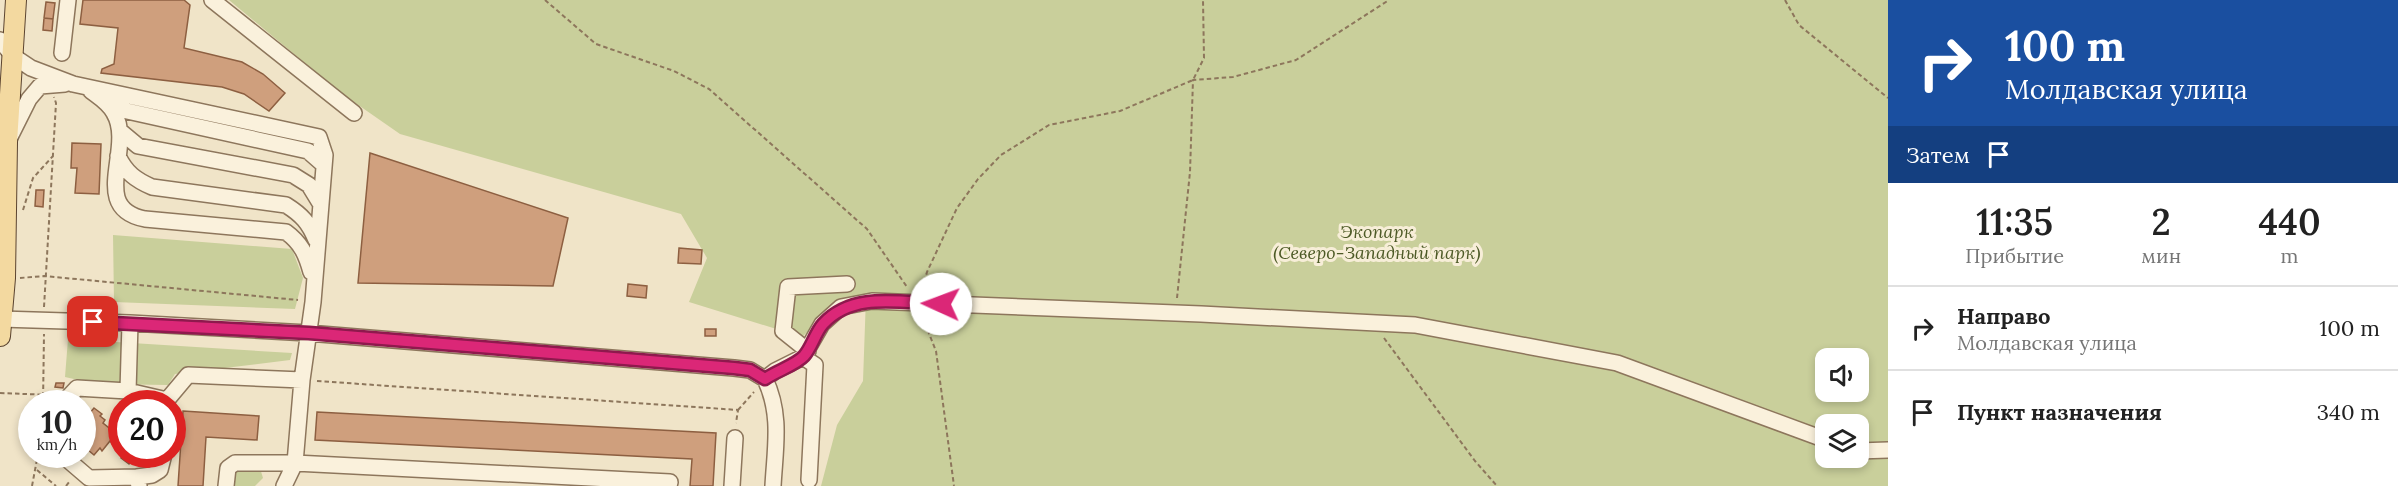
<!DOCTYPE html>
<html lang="ru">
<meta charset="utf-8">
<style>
:root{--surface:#fff;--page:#f6f6f6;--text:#222;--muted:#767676;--line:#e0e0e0}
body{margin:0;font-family:Lora,serif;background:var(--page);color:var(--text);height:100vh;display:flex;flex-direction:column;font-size:22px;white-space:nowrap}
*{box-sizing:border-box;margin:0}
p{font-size:20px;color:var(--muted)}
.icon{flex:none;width:33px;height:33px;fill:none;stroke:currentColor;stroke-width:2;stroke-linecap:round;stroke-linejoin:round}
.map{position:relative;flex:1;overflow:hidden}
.details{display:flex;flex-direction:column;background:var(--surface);width:510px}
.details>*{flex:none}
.hud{background:#1a4fa0;color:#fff;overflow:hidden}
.tools{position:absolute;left:1815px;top:348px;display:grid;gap:12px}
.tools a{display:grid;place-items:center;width:54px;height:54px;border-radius:12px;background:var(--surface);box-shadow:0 3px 9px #0003;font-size:30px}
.speed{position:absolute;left:18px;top:390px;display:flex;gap:12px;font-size:30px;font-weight:700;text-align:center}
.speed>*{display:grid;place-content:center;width:78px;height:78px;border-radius:50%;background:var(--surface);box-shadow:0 3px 9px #0003;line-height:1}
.speed small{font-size:15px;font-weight:400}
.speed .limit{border:9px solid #d22;background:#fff;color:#111}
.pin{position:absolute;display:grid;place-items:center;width:51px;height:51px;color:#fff;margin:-26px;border-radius:12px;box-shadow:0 3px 9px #0006}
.me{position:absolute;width:66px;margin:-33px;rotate:272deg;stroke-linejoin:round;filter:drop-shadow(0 0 4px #0008)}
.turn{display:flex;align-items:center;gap:21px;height:126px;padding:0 18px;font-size:27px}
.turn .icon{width:78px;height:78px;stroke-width:2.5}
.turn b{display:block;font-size:42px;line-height:51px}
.then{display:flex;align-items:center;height:57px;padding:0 18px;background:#0003;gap:12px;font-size:22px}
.eta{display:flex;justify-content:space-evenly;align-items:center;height:102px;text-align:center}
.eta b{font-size:36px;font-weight:600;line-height:42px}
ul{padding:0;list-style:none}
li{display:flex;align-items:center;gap:18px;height:84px;padding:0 18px;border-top:2px solid var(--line)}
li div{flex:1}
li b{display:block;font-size:22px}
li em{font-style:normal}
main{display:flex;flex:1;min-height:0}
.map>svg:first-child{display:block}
.green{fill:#c9cf9b;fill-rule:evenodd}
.building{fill:#cf9f7d;stroke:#8d5f41;stroke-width:1.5}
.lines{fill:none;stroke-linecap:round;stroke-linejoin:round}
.minor-casing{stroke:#8d765c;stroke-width:18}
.major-casing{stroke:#5b4430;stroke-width:22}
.path{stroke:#8d765c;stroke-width:2;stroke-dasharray:4.5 3;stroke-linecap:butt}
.minor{stroke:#faf1dc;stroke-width:15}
.major{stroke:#f3d9a0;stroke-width:20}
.route-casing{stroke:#8e194d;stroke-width:15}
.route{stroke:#db2777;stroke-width:10}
.labels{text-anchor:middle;stroke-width:6;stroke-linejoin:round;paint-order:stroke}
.park-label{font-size:18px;font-style:italic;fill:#4d5a26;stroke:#f7eed8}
</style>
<main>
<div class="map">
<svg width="1888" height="486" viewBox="0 0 1888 486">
<rect width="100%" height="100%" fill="#f0e4c8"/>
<!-- green -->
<path class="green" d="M229 0H1888V486H821L837 425 863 381 866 297 842 301 802 337 689 302 707 258 681 214 400 134 341 93ZM1826 358H1858V392H1826ZM1826 424H1858V458H1826Z
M113 235 292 249 303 278 295 309 114 302Z
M68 339 292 353 290 360 175 374 168 385 96 384 65 377Z
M260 468 263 478 255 486H230L235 470Z"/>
<!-- building -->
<path class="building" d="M83 0H184L190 5 184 48 242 62 263 74 285 93 269 111 244 94 222 87 101 73 102 69 114 64 118 28 80 24Z
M46 2 55 3 53 19 44 18Z
M44 18 53 19 52 31 43 30Z
M72 143 101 144 99 194 75 193 77 168H71Z
M370 153 568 218 553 286 358 283Z
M36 190H44L43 207 35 206Z
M679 248 702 250 701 264 678 263Z
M628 284 647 286 646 298 627 296Z
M705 329H716V336H705Z
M56 383H64L63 388 55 387Z
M94 408 102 414 100 416 105 420 103 423 113 431 122 422V454L110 441 102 451 100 448 94 455 82 445V422Z
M183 411 259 416 257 440 206 437 203 486H178Z
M317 412 716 433 713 486H690L692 459 315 440Z
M122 454H137L129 464 121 458Z"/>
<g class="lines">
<defs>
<path id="minor" d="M212 0 354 113
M0 40 13 56 31 68 73 84 319 137 325 155 313 302 302 380 295 463 284 486
M62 53 68 0
M91 91C99 97 109 103 114 113 135 148 88 208 145 219L286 232C301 243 306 254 311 272
M107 102 127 111 308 151 324 165
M120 131 138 146 293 175 309 185 320 203
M9 139 29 99 40 86 65 84
M118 156C126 173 136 180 152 187L286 205C302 215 309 223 316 240
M1 319 130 323 308 333 734 368 750 370 765 379
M808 351 783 331 788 287 847 284
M803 357 815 365 809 480
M765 379 775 371 803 357 822 324 841 307 872 301 1201 314 1415 325 1617 363 1826 440
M765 379C782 415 775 448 773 486
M128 391 130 323
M62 404 77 388 128 391 167 400
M167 404V400L188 375 302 380
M1858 451 1888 450
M61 454 89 478 137 477
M139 486 137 477 152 475 160 470 164 454
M226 486 228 468 235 463H295L670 482 669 486
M732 486 735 438"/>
<path id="major" d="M0 336 5 278 7 142 16 0"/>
</defs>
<!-- minor casing -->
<use href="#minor" class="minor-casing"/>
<!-- major casing -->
<use href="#major" class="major-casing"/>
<!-- path -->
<path class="path" d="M545 0 596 44 674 71 709 89 867 229 907 287
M1785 0 1799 25 1888 98
M23 210 33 178 53 156
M20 278 44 276 298 300
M922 289 927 272 957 208 978 179 1001 155 1049 125 1120 111 1193 80 1204 58 1203 0
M1177 298 1190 172 1193 80 1233 77 1296 60 1389 0
M44 307 56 103 54 97
M922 316 936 351 954 486
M1384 338 1475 461 1497 486
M317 381 738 410 736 423
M0 393 51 395
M43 404 44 334
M738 410 754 392
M37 470 56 486
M32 486 38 454
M66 486 70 481"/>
<!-- minor -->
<use href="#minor" class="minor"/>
<!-- major -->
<use href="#major" class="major"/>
</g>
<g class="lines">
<defs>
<path id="route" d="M93 322 309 333 734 368 750 370 765 379C776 371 796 365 804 356 812 347 815 333 823 324 853 291 901 303 941 304"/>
</defs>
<!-- route casing -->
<use href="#route" class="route-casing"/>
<!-- route -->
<use href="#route" class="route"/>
</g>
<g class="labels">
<!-- park labels -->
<g class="park-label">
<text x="1377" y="238">Экопарк<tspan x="1377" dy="21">(Северо-Западный парк)</tspan></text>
</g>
</g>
</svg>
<div class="tools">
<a><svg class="icon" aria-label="sound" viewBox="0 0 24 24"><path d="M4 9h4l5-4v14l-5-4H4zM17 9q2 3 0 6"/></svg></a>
<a><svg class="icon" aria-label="layers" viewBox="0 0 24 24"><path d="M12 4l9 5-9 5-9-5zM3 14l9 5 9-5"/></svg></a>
</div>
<div class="speed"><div>10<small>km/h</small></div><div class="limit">20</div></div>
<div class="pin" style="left:93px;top:322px;background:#d93025"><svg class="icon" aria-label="arrive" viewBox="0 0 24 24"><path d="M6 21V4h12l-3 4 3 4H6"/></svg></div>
<svg class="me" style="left:941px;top:304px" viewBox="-20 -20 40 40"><circle r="19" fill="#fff"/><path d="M0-13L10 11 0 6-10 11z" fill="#db2777"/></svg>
</div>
<section class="details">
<div class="hud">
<div class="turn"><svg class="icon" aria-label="right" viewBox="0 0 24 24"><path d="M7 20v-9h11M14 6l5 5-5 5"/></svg><div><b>100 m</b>Молдавская улица</div></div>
<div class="then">Затем<svg class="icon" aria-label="arrive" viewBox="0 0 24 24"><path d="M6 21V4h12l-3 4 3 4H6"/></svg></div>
</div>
<div class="eta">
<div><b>11:35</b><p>Прибытие</p></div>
<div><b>2</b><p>мин</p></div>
<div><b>440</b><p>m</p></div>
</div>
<ul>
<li><svg class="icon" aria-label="right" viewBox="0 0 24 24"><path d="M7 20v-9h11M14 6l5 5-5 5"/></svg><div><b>Направо</b><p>Молдавская улица</p></div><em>100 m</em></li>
<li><svg class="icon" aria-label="arrive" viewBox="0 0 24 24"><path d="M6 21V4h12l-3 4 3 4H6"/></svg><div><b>Пункт назначения</b></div><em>340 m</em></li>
</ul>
</section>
</main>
